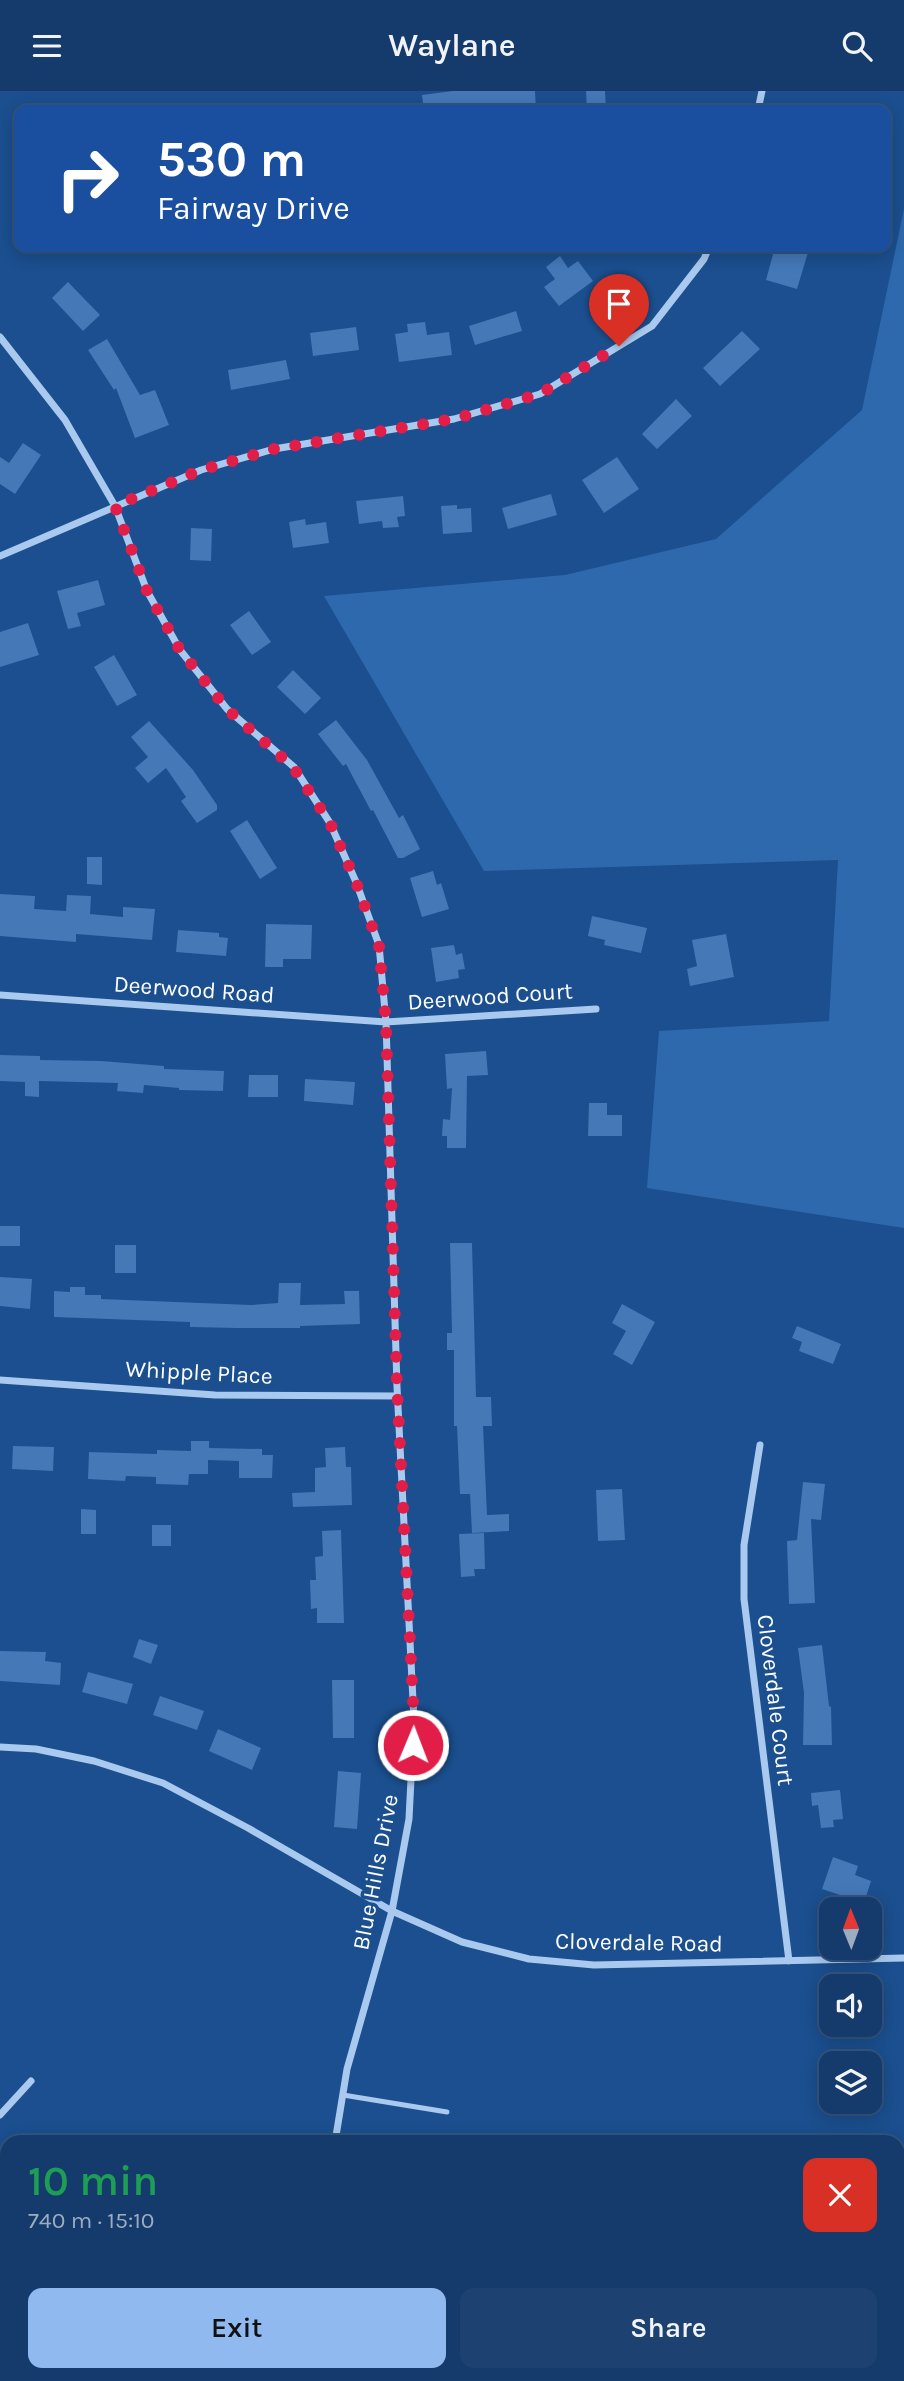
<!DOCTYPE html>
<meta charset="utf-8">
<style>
:root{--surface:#143b6b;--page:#1d4271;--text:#f1f3f6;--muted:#9dadc1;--line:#33557e;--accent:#90b9f0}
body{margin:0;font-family:Karla,sans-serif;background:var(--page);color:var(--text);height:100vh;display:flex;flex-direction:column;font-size:26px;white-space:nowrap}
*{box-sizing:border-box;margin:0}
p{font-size:23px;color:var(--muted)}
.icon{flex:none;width:38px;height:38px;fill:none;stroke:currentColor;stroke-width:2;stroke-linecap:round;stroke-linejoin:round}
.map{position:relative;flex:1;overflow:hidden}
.drawer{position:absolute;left:0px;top:2044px;width:905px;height:247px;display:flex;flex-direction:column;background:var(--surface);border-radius:21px 21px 0 0;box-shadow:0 4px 18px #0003,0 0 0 2px var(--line)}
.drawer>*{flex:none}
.banner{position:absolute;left:14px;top:14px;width:877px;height:147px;border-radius:14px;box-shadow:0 4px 18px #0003,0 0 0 2px var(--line);background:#1a4fa0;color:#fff;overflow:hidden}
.needle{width:46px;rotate:359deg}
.controls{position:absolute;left:819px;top:1806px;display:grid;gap:14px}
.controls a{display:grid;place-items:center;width:63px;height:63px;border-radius:14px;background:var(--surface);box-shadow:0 4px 18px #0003,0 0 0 2px var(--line);font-size:35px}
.pin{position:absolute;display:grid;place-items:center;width:60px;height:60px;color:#fff;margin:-72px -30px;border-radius:50% 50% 50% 0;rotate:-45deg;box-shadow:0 0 7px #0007}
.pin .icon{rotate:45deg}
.me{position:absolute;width:77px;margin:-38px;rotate:1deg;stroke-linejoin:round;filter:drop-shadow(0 0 5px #0008)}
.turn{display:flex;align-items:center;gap:24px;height:147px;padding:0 28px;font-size:32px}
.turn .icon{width:91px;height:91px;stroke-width:2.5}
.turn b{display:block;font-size:49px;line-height:60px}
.round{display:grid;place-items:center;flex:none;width:74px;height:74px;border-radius:14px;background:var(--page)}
.head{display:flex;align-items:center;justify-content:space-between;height:119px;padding:0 28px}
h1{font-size:42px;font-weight:600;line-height:52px;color:#1e9e55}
.cta{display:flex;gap:14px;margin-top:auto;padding:14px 28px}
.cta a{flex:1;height:80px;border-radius:14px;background:var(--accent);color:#111;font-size:28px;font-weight:600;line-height:80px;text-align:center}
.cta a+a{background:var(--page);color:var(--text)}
header{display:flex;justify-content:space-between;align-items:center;height:91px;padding:0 28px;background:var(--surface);font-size:32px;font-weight:600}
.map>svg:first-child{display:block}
.green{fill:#2e69ad}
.building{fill:#4478b7}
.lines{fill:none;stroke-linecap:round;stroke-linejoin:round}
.service{stroke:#a9c9ee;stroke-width:5}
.minor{stroke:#a9c9ee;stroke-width:7}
.route{stroke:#e11d48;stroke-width:12;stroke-dasharray:0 21.6}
.labels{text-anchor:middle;stroke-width:7;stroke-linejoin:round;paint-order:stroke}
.street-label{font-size:23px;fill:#fff;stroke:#1b4f8f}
</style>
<header><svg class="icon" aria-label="menu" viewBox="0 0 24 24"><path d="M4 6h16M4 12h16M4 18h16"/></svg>Waylane<svg class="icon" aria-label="search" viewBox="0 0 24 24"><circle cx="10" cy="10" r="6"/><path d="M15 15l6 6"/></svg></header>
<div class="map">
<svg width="904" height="2290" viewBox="0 0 904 2290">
<rect width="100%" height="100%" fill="#1b4f8f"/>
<!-- green -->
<path class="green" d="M904 118V1137L647 1097 659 940 829 930 838 769 484 780 324 505 565 484 716 448 862 319Z"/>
<!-- building -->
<path class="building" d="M453 0H535L536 19H500L499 12 449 19H424L422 4Z
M586 0H605L606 19H587Z
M775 156H799L809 158 797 198 766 189Z
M560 165 568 177 578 170 593 190 559 215 544 196 555 188 546 176Z
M68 191 100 224 83 240 52 207Z
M516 220 522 240 475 254 469 235Z
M425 231 427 244 449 241 452 264 399 271 395 243 408 241 407 233Z
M356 236 359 259 313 265 310 242Z
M742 240 760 258 720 295 703 277Z
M107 248 140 304 155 299 169 334 135 347 116 297 114 299 88 259Z
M286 269 290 288 231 299 228 279Z
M676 308 692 325 657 358 642 343Z
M23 352 41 364 15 403 0 393V366L9 372Z
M617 366 639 398 604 422 582 389Z
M551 403 557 424 508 438 502 417Z
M403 405 405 425 397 426 399 436 383 437 382 430 359 433 356 410Z
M457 414V418L471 417 472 441 443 443 441 415Z
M305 428 306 434 326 431 329 452 293 457 289 431Z
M191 437 212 438 211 470 190 469Z
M98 489 105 514 77 522 81 535 68 538 57 500Z
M249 520 271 551 252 564 230 534Z
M28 532 39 564 0 576V541Z
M114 564 137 604 117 615 94 576Z
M293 579 321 607 305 623 277 596Z
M336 629 367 669 399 727 403 724 420 758 403 767H398L373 719 371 720 346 673 343 675 318 643Z
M149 630 193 679 217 714V719L197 732 181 710 186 706 166 677 148 692 135 677 148 666 131 646Z
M247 729 277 777 260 788 230 740Z
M87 766H102V794L87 793Z
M433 780 437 794 441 792 449 818 422 826 410 787Z
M0 803 35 805 34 818 66 820 67 804 91 805 90 823 123 826V816L155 818 152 849 76 843V851L0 845Z
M592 825 647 837 641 862 604 854 605 849 588 845Z
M266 833 312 834 311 868H283V876H265Z
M178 839 219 842V846L228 847 226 865 176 861Z
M726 843 734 886 690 895 687 878 697 875 692 849Z
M454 854 456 864 462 862 465 878 458 879 459 887 436 891 431 857Z
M486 960 488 984 467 985 466 1057H447V1045H442L443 1028 450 1029 452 997 447 998 445 963Z
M0 964 40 965V969L101 970 164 975V978L224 980 223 1000 179 999V997L144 994 143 1002 117 1000 118 992 39 990V1006L25 1005V991L0 990Z
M249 984H278V1006H248Z
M305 988 355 991 353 1014 304 1010Z
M589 1012H607V1024H622V1045H588Z
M0 1135H20V1155H0Z
M450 1152H472L476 1306H491L492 1335H483L487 1424 509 1423V1440L472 1442 470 1403H460L457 1335H454V1259H447V1242H452Z
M115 1154H136V1182H115Z
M0 1186 32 1188 30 1218 0 1215Z
M279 1192H301L300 1214 345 1213 344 1200H359L360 1233 300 1235V1237H236L190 1236V1231L54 1226V1200L70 1201V1196H85V1204H101V1208L251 1214 278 1212Z
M622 1213 655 1231 632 1274 613 1263 626 1240 612 1232Z
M797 1235 841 1253 833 1273 799 1260 802 1251 792 1247Z
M191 1350H209V1357L262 1358V1364H273L272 1387H239V1370L208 1369V1383H189L188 1394 156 1393V1386L126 1385 125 1390 88 1388 89 1361 157 1363V1359L191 1360Z
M13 1355 54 1356 53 1380 12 1378Z
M345 1356 346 1376H351L352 1414 293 1416 292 1402 315 1401V1377L326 1376 325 1357Z
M803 1391 825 1393 821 1429 811 1428 815 1512 789 1513 787 1450 797 1449Z
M622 1398 625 1449 598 1450 596 1399Z
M81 1418 96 1419V1443H81Z
M152 1434H171V1455H152Z
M341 1439 344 1532H317V1517L311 1518 310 1489H316L315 1466 323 1465 322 1440Z
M484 1442 485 1478H474L475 1485 461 1486 459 1443Z
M139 1548 158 1554 151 1573 133 1566Z
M822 1554 829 1615 831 1616 832 1654H803L804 1602 798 1557Z
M0 1560 46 1561 45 1570 61 1572 60 1594 0 1590Z
M88 1581 133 1593 127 1613 82 1601Z
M332 1589H354V1647H333Z
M160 1605 204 1620 197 1639 153 1624Z
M218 1638 261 1657 252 1679 209 1660Z
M338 1680 361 1682 357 1738 334 1736Z
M840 1699 843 1728 833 1729 834 1736 821 1737 818 1714 812 1715 811 1702Z
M833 1766 858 1775 855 1784 871 1790 864 1812 822 1798Z"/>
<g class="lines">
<!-- service -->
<path class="service" d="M343 2004 447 2021
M462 2290 463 2284"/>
<!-- minor -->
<path class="minor" d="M758 19 762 0
M0 246 65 329 115 415 147 500 180 559 227 618 294 676 330 732 356 791 379 854 386 931 397 1296 414 1629 409 1728 392 1820 347 1978 335 2051
M0 465 201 379 274 358 454 328 540 303 652 235 704 168 709 156
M0 904 386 931 596 918
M0 1289 215 1304 397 1305
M760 1354 744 1454V1508L789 1870
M0 1656 36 1658 94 1670 163 1692 248 1737 392 1820 462 1851 529 1868 594 1874 904 1867
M0 2024 31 1990
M0 2200 7 2206
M239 2284 303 2290
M7 2290 11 2284
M310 2290 312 2284"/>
</g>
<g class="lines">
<!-- route -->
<path class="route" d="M413 1654 414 1629 397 1296 386 931 379 855 356 791 330 732 293 676 227 618 180 559 147 500 115 415 201 379 274 358 454 328 540 303 619 255"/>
</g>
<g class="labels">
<!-- street labels -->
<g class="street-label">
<text transform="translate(194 898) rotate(4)" y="8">Deerwood Road</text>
<text transform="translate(490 905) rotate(-4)" y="8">Deerwood Court</text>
<text transform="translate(199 1281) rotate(3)" y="8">Whipple Place</text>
<text transform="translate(776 1609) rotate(83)" y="8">Cloverdale Court</text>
<text transform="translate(375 1781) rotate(-79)" y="8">Blue Hills Drive</text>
<text transform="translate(639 1851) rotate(1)" y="8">Cloverdale Road</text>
</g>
</g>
</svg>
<div class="controls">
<a><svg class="needle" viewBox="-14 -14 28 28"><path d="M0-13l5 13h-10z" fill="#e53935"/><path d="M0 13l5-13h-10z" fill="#9dadc1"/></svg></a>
<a><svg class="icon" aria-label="sound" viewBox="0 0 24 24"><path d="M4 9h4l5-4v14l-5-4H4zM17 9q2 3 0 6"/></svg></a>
<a><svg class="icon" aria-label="layers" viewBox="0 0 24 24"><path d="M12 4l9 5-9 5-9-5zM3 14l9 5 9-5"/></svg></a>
</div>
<div class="pin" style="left:619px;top:255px;background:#d93025"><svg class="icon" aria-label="arrive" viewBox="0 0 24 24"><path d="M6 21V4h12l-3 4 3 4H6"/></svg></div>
<svg class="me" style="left:413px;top:1654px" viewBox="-20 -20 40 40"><circle r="17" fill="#e11d48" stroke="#fff" stroke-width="3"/><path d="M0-11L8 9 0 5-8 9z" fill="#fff"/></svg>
<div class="banner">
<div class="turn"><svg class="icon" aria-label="right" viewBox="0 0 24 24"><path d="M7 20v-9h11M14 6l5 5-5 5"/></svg><div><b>530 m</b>Fairway Drive</div></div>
</div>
<section class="drawer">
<div class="head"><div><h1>10 min</h1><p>740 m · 15:10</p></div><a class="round" style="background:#d93025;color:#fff"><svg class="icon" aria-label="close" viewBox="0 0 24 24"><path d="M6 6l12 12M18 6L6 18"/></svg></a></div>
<div class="cta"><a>Exit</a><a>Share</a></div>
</section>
</div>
